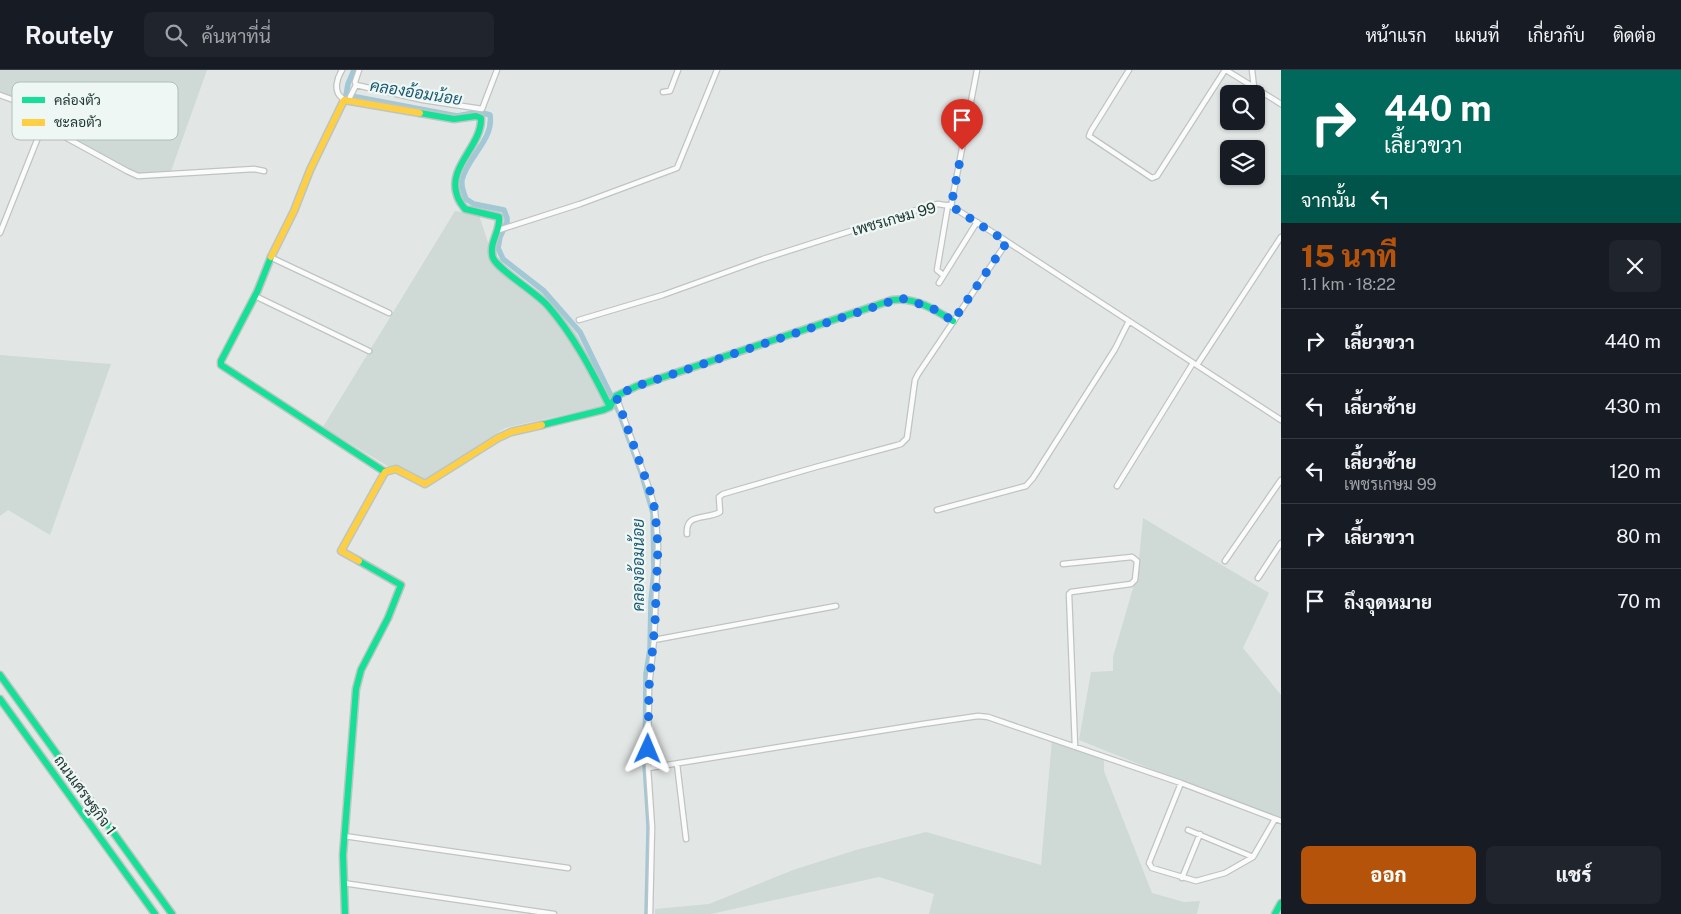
<!DOCTYPE html>
<html lang="th">
<meta charset="utf-8">
<style>
:root{--surface:#171b24;--page:#20242c;--text:#f1f3f6;--muted:#9ea1a6;--line:#363941;--accent:#b45309}
body{margin:0;font-family:"Public Sans",Sarabun,sans-serif;background:var(--page);color:var(--text);height:100vh;display:flex;flex-direction:column;font-size:19px;white-space:nowrap}
*{box-sizing:border-box;margin:0}
p{font-size:16px;color:var(--muted)}
.icon{flex:none;width:28px;height:28px;fill:none;stroke:currentColor;stroke-width:2;stroke-linecap:round;stroke-linejoin:round}
.map{position:relative;flex:1;overflow:hidden}
.drawer{display:flex;flex-direction:column;background:var(--surface);width:400px}
.drawer>*{flex:none}
.top-card{background:#00695c;color:#fff;overflow:hidden}
.tools{position:absolute;left:1220px;top:15px;display:grid;gap:10px}
.tools a{display:grid;place-items:center;width:45px;height:45px;border-radius:8px;background:var(--surface);box-shadow:0 1px 4px #0004;font-size:25px}
.pin{position:absolute;display:grid;place-items:center;width:42px;height:42px;color:#fff;margin:-51px -21px;border-radius:50% 50% 50% 0;rotate:-45deg;box-shadow:0 0 5px #0007}
.pin .icon{rotate:45deg}
.me{position:absolute;width:55px;margin:-28px;rotate:1deg;stroke-linejoin:round;filter:drop-shadow(0 0 4px #0008)}
.turn{display:flex;align-items:center;gap:18px;height:105px;padding:0 20px;font-size:22px}
.turn .icon{width:65px;height:65px;stroke-width:2.5}
.turn b{display:block;font-size:35px;line-height:42px}
.then{display:flex;align-items:center;height:48px;padding:0 20px;background:#0003;gap:10px;font-size:19px}
.round{display:grid;place-items:center;flex:none;width:52px;height:52px;border-radius:8px;background:var(--page)}
.overview{display:flex;align-items:center;justify-content:space-between;height:85px;padding:0 20px}
h1{font-size:30px;font-weight:800;line-height:38px;color:var(--accent)}
.primary-button{display:flex;gap:10px;margin-top:auto;padding:10px 20px}
.primary-button a{flex:1;height:58px;border-radius:8px;background:var(--accent);color:#fff;font-size:20px;font-weight:800;line-height:58px;text-align:center}
.primary-button a+a{background:var(--page);color:var(--text)}
ul{padding:0;list-style:none}
li{display:flex;align-items:center;gap:15px;height:65px;padding:0 20px;border-top:1px solid var(--line)}
li div{flex:1}
li b{display:block;font-size:19px}
li em{font-style:normal}
header{display:flex;align-items:center;gap:30px;box-sizing:border-box;height:70px;padding:0 25px;background:var(--surface);border-bottom:1px solid var(--line)}
header strong{font-size:24px}
nav{display:flex;gap:28px;margin-inline-start:auto;font-size:18px}
.search{width:350px;height:45px;background:var(--page);display:flex;align-items:center;gap:12px;box-sizing:border-box;padding:0 18px;border-radius:8px;color:var(--muted);font-size:19px}
main{display:flex;flex:1;min-height:0}
.map>svg:first-child{display:block}
.built{fill:#cfd9d6}
.lines{fill:none;stroke-linecap:round;stroke-linejoin:round}
.canal{stroke:#a2c8d5;stroke-width:5.5}
.street-casing{stroke:#bfc4c2;stroke-width:7}
.fast-casing{stroke:#bdc5c3;stroke-width:9}
.slow-casing{stroke:#bdc5c3;stroke-width:9}
.street{stroke:#fbfbfb;stroke-width:4.5}
.fast{stroke:#16e098;stroke-width:6}
.slow{stroke:#ffcf43;stroke-width:6}
.route{stroke:#1a73e8;stroke-width:9;stroke-dasharray:0 16.2}
.labels{text-anchor:middle;stroke-width:4.5;stroke-linejoin:round;paint-order:stroke}
.street-label{font-size:15px;fill:#203936;stroke:#eff7f4}
.water-label{font-size:16px;font-style:italic;fill:#1c5973;stroke:#eff7f4}
.key{fill:#eff7f4;stroke:#b1bebb;stroke-width:1}
.key-label{font-size:14px;fill:#203936}
</style>
<header>
<strong>Routely</strong>
<div class="search"><svg class="icon" aria-label="search" viewBox="0 0 24 24"><circle cx="10" cy="10" r="6"/><path d="M15 15l6 6"/></svg>ค้นหาที่นี่</div>
<nav><a>หน้าแรก</a><a>แผนที่</a><a>เกี่ยวกับ</a><a>ติดต่อ</a></nav>
</header>
<main>
<div class="map">
<svg width="1281" height="844" viewBox="0 0 1281 844">
<rect width="100%" height="100%" fill="#e2e7e5"/>
<!-- built -->
<path class="built" d="M0 0H207L171 101 141 104 101 87 72 68 45 53 48 44 0 23Z
M455 141 479 145 494 191 546 226 576 262 608 323V335L505 358 419 415 323 357Z
M0 285 111 294 50 465 8 440 0 446Z
M1143 448 1269 523 1243 578 1281 625V751L1079 670 1091 602 1113 601V587L1138 501Z
M1052 670 1104 688V701L1152 823 1184 832 1200 831 1197 844H929L934 824 879 807 711 844H655V839L709 834 793 800 856 780 926 762 1041 795Z"/>
<g class="lines">
<!-- canal -->
<path class="canal" d="M354 0 348 14 346 25 457 46 479 42 490 45C494 70 467 87 462 110 461 116 464 124 466 129L474 134 504 140 507 148V152L500 167 498 178 503 189 544 221 580 262 619 342 641 402 653 443 654 501 651 531 650 579 646 604 645 694 649 756 647 844"/>
<defs>
<path id="street" d="M1129 0 1091 61 1089 66 1152 108 1157 106 1225 0
M1226 0 1281 34
M1252 0 1254 17
M356 15 423 30 482 39 497 0
M663 22 670 21 678 0
M0 25 44 41 46 43 43 55 0 163
M350 27 356 15 355 12 359 0
M342 28C333 21 337 8 342 0
M43 55 127 101 138 106 254 99 264 101
M951 136 977 0
M499 160 580 134 677 98 717 0
M272 188 389 243
M943 205 937 200 948 135
M939 213 977 152
M255 226 369 281
M579 250 663 225 763 189 929 136 938 134 951 136 1000 167 1281 350
M1197 295 1281 167
M616 326 650 421 655 440 658 476 654 570 649 617 648 698 652 757 650 844
M1117 416 1193 293
M937 440 1026 416 1033 408 1115 279 1129 251
M687 464C685 442 707 450 720 442L719 427 723 424 816 397 894 376 901 374 907 368 915 310 918 304 1007 172
M1225 491 1281 410
M1063 494 1132 487 1137 491 1135 510 1131 514 1071 522 1069 524 1075 676
M1258 508 1281 473
M654 570 836 536
M677 694 686 769
M648 698 923 654 978 646 988 647 1181 713 1281 751
M1181 713 1149 793 1152 798 1196 811 1225 803 1253 787 1275 749
M1188 760 1253 787
M344 766 568 798
M1182 808 1200 764
M343 813 554 844"/>
<path id="fast" d="M420 43 454 49 476 46 481 48C482 76 447 97 457 125 458 130 462 135 465 139L499 147C501 161 488 173 493 188 498 200 536 222 548 236 574 266 592 301 610 337
M271 187 257 222 221 291V295L385 402
M542 355 603 340 610 337 616 326 637 316 892 230C915 227 934 239 953 251
M0 605 172 844
M0 629 155 844
M345 844 343 785 356 619 361 600 388 548 401 515 359 491
M1275 844 1281 833"/>
<path id="slow" d="M271 187 294 141 310 100 344 30 420 43
M359 491 341 481 385 402 396 399 425 414 498 368 511 362 542 355"/>
</defs>
<!-- street casing -->
<use href="#street" class="street-casing"/>
<!-- fast casing -->
<use href="#fast" class="fast-casing"/>
<!-- slow casing -->
<use href="#slow" class="slow-casing"/>
<!-- street -->
<use href="#street" class="street"/>
<!-- fast -->
<use href="#fast" class="fast"/>
<!-- slow -->
<use href="#slow" class="slow"/>
</g>
<g class="lines">
<!-- route -->
<path class="route" d="M648 679 649 617 655 553 658 476 655 440 650 421 616 326 637 316 901 228 932 238 953 251 1007 172 951 136 962 80"/>
</g>
<g class="labels">
<!-- street labels -->
<g class="street-label">
<text transform="translate(894 149) rotate(-16)" y="5">เพชรเกษม 99</text>
<text transform="translate(85 725) rotate(54)" y="5">ถนนเศรษฐกิจ 1</text>
</g>
<!-- water labels -->
<g class="water-label">
<text transform="translate(416 22) rotate(9)" y="6">คลองอ้อมน้อย</text>
<text transform="translate(638 495) rotate(-90)" y="6">คลองอ้อมน้อย</text>
</g>
</g>
<!-- legend -->
<rect x="12" y="12" width="166" height="58" rx="8" class="key"/>
<rect x="22" y="27" width="23" height="6" fill="#16e098"/>
<rect x="22" y="49" width="23" height="7" fill="#ffcf43"/>
<g class="key-label">
<text x="54" y="35">คล่องตัว</text>
<text x="54" y="57">ชะลอตัว</text>
</g>
</svg>
<div class="tools">
<a><svg class="icon" aria-label="search" viewBox="0 0 24 24"><circle cx="10" cy="10" r="6"/><path d="M15 15l6 6"/></svg></a>
<a><svg class="icon" aria-label="layers" viewBox="0 0 24 24"><path d="M12 4l9 5-9 5-9-5zM3 14l9 5 9-5"/></svg></a>
</div>
<div class="pin" style="left:962px;top:80px;background:#d93025"><svg class="icon" aria-label="arrive" viewBox="0 0 24 24"><path d="M6 21V4h12l-3 4 3 4H6"/></svg></div>
<svg class="me" style="left:648px;top:679px" viewBox="-20 -20 40 40"><path d="M0-17L14 15 0 8-14 15z" fill="#1a73e8" stroke="#fff" stroke-width="4"/></svg>
</div>
<section class="drawer">
<div class="top-card">
<div class="turn"><svg class="icon" aria-label="right" viewBox="0 0 24 24"><path d="M7 20v-9h11M14 6l5 5-5 5"/></svg><div><b>440 m</b>เลี้ยวขวา</div></div>
<div class="then">จากนั้น<svg class="icon" aria-label="left" viewBox="0 0 24 24"><path d="M17 20v-9H6M10 6l-5 5 5 5"/></svg></div>
</div>
<div class="overview"><div><h1>15 นาที</h1><p>1.1 km · 18:22</p></div><a class="round"><svg class="icon" aria-label="close" viewBox="0 0 24 24"><path d="M6 6l12 12M18 6L6 18"/></svg></a></div>
<ul>
<li><svg class="icon" aria-label="right" viewBox="0 0 24 24"><path d="M7 20v-9h11M14 6l5 5-5 5"/></svg><div><b>เลี้ยวขวา</b></div><em>440 m</em></li>
<li><svg class="icon" aria-label="left" viewBox="0 0 24 24"><path d="M17 20v-9H6M10 6l-5 5 5 5"/></svg><div><b>เลี้ยวซ้าย</b></div><em>430 m</em></li>
<li><svg class="icon" aria-label="left" viewBox="0 0 24 24"><path d="M17 20v-9H6M10 6l-5 5 5 5"/></svg><div><b>เลี้ยวซ้าย</b><p>เพชรเกษม 99</p></div><em>120 m</em></li>
<li><svg class="icon" aria-label="right" viewBox="0 0 24 24"><path d="M7 20v-9h11M14 6l5 5-5 5"/></svg><div><b>เลี้ยวขวา</b></div><em>80 m</em></li>
<li><svg class="icon" aria-label="arrive" viewBox="0 0 24 24"><path d="M6 21V4h12l-3 4 3 4H6"/></svg><div><b>ถึงจุดหมาย</b></div><em>70 m</em></li>
</ul>
<div class="primary-button"><a>ออก</a><a>แชร์</a></div>
</section>
</main>
